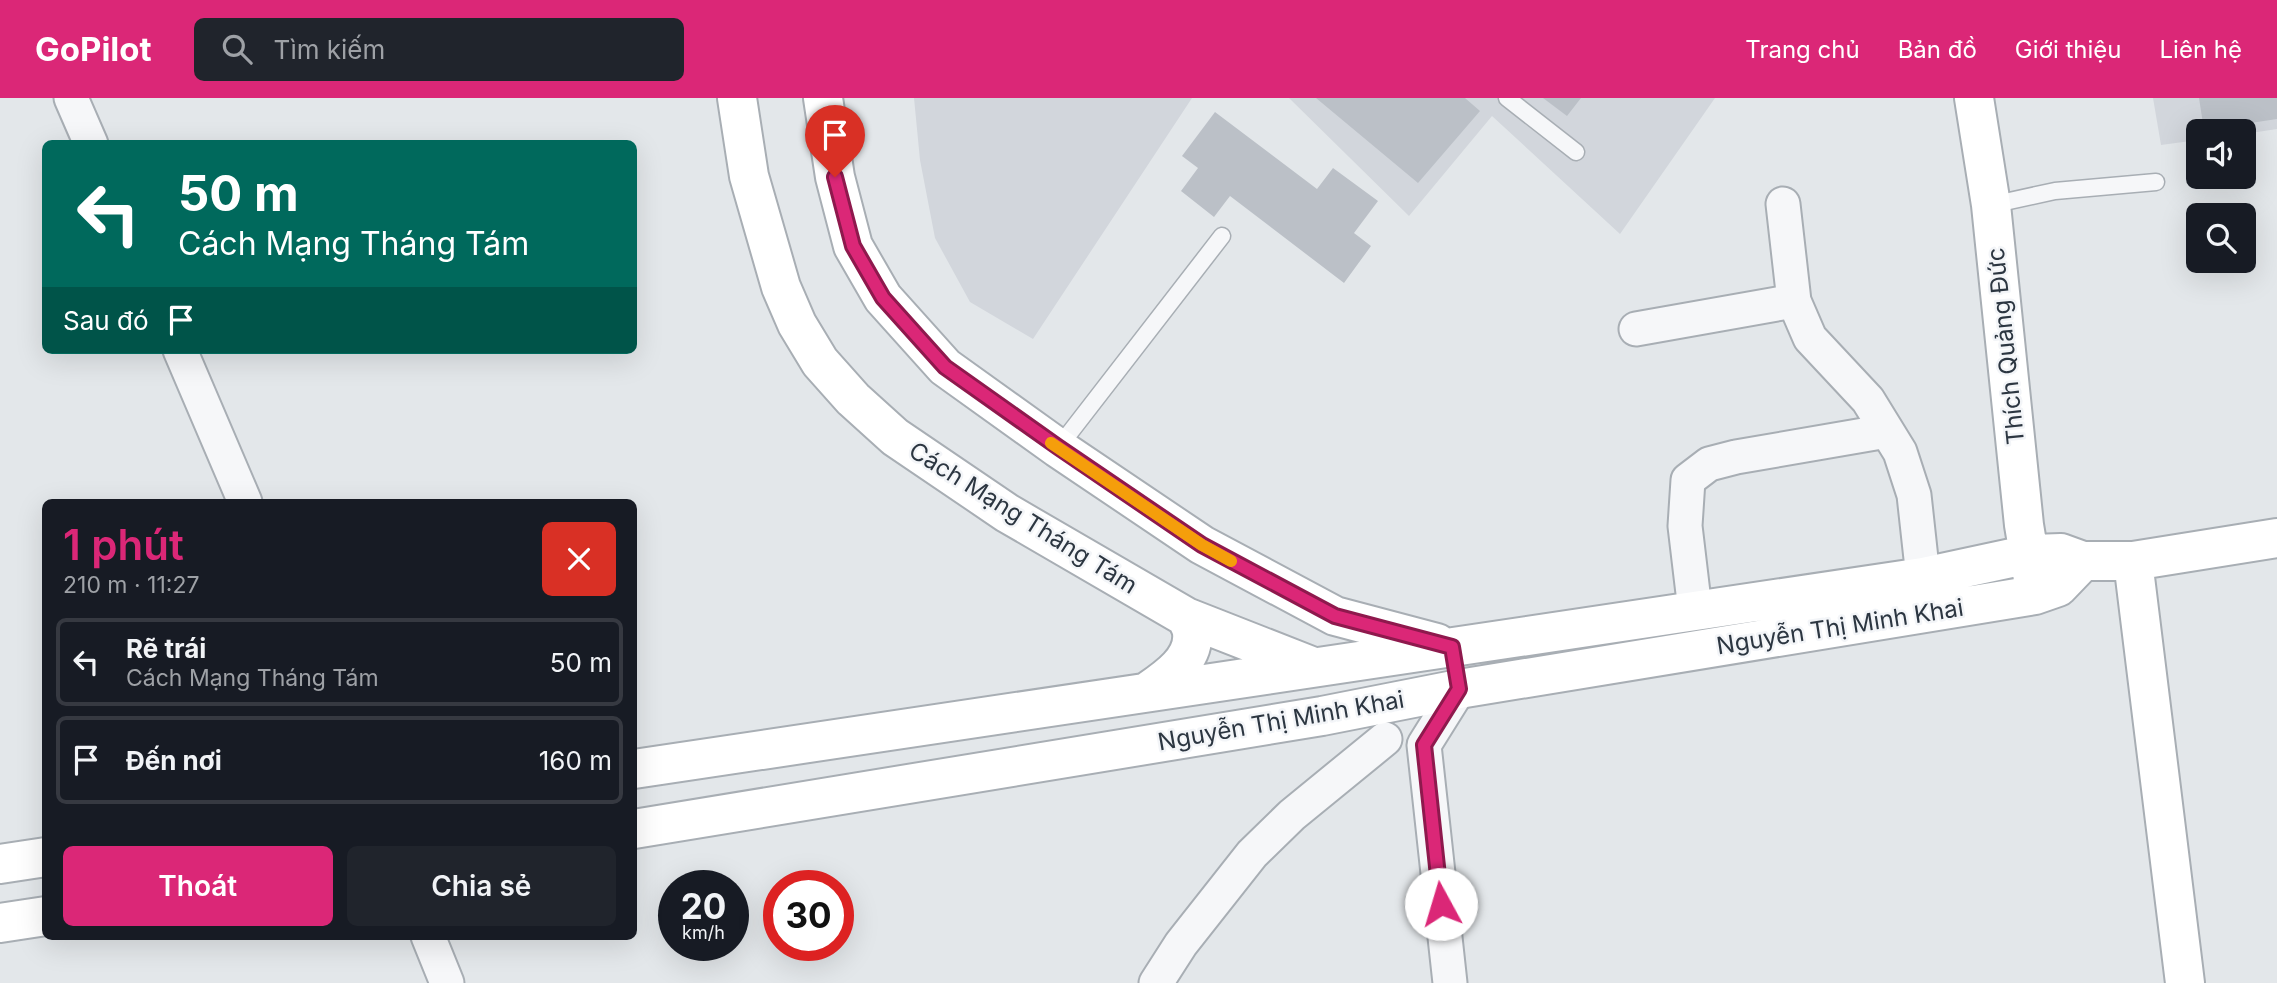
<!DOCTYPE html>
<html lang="vi">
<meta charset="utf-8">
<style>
:root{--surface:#171b24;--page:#20242c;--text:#f1f3f6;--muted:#9ea1a6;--line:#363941;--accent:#db2777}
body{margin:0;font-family:Inter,sans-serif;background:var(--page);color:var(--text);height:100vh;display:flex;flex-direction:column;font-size:26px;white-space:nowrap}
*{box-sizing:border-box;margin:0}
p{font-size:23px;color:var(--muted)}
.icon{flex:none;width:38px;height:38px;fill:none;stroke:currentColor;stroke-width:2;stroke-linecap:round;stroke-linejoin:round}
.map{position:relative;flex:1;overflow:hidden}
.drawer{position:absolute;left:42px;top:401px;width:595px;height:441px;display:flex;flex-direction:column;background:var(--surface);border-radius:10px;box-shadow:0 7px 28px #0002}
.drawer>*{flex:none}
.top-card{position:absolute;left:42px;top:42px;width:595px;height:214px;border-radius:10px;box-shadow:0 7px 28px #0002;background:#00695c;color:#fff;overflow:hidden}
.controls{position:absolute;left:2186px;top:21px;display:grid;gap:14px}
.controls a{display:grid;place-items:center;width:70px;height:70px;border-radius:10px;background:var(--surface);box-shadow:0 7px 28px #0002;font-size:35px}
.speed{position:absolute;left:658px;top:772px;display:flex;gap:14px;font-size:35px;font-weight:700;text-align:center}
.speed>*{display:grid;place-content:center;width:91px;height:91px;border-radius:50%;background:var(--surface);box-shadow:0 7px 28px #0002;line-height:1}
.speed small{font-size:18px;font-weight:400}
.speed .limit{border:10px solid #d22;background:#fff;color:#111}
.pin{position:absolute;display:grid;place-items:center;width:60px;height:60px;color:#fff;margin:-72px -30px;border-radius:50% 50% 50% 0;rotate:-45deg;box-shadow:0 0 7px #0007}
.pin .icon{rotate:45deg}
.me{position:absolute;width:77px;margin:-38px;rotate:354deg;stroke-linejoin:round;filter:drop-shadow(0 0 5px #0008)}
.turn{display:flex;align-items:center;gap:24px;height:147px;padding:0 21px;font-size:32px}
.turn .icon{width:91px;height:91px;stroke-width:2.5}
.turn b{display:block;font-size:49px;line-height:60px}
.then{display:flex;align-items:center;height:66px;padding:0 21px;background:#0003;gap:14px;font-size:26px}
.round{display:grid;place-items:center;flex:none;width:74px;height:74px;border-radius:10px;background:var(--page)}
.overview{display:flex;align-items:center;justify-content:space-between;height:119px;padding:0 21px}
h1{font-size:42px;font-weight:600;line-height:52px;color:var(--accent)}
.action{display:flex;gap:14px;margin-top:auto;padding:14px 21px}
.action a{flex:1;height:80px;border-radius:10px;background:var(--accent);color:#fff;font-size:28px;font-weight:600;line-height:80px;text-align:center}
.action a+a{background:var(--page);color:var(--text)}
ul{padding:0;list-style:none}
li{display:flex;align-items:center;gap:21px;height:88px;margin:0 14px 10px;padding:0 7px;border:4px solid var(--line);border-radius:10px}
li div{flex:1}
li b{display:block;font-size:26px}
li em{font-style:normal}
header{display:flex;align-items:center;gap:42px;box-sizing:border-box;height:98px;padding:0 35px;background:var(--accent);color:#fff}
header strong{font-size:33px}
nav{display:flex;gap:38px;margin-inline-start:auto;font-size:24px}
.search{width:490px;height:63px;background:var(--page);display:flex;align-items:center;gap:18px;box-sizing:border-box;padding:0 24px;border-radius:10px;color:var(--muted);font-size:26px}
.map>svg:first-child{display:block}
.built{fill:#d2d6dc}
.building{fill:#bbc0c7}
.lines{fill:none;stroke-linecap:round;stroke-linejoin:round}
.lane-casing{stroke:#a8aeb4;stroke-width:19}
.street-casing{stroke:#a8aeb4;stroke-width:37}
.secondary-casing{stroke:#a8aeb4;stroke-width:42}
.lane{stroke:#f6f7f9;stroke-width:16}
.street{stroke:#f6f7f9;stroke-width:33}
.secondary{stroke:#fff;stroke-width:38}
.route-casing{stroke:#8e194d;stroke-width:18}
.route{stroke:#db2777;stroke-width:12}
.slow{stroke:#f59e0b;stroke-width:12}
.labels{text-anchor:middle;stroke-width:5;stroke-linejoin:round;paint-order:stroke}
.street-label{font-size:24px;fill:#2c3641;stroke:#f3f5f8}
</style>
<header>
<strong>GoPilot</strong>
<div class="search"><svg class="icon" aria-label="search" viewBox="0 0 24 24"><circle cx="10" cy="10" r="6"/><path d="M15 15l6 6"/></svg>Tìm kiếm</div>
<nav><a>Trang chủ</a><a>Bản đồ</a><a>Giới thiệu</a><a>Liên hệ</a></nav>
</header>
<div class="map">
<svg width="2277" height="885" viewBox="0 0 2277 885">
<rect width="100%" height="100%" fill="#e3e7ea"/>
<!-- built -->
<path class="built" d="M914 0H1192L1033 241 970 204 935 140 920 62Z
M1289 0H1715L1620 136 1492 18 1409 118Z
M2153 0H2277V31L2244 36V33H2198V42L2161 47Z"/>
<!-- building -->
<path class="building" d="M1316 0H1465L1480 13 1418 85Z
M1543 0H1581L1567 18Z
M2199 0H2277V21L2204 32Z
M1215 14 1317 91 1333 70 1378 103 1354 135 1371 148 1344 185 1230 98 1214 119 1181 93 1198 70 1182 58Z"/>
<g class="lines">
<defs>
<path id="lane" d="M1507 0 1576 54
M1991 107 2055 93 2156 84
M1058 350 1222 138"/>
<path id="street" d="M71 0 91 46
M1783 106 1794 203 1810 240 1868 302 1900 354 1914 397 1923 479
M1636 231 1794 203
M180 252 245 404
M1695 512 1685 428 1688 382 1709 366 1736 359 1887 333
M428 838 447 885
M1156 885 1181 846 1252 756 1292 717 1385 641
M1450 885 1424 647 1459 591"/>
<path id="secondary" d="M737 0 749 78 781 189 797 226 820 264 853 301 895 339 1007 415 1186 519 1311 568
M823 0 835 79 853 148 883 200 945 269 1058 350 1202 447 1335 518 1437 545
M1974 0 1991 107 2024 427 2033 481
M2133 463 2185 885
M1147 594C1166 581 1195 562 1192 535 1192 530 1188 524 1186 519
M634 671 1923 479 2030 456 2061 455 2083 463H2133L2277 440
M634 731 1322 618 1459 591 2035 497 2058 489 2083 463
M0 766 46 759
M0 825 46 818"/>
</defs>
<!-- lane casing -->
<use href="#lane" class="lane-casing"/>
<!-- street casing -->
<use href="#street" class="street-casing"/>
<!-- secondary casing -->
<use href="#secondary" class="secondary-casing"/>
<!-- lane -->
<use href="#lane" class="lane"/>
<!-- street -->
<use href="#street" class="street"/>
<!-- secondary -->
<use href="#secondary" class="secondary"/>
</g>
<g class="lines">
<defs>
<path id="route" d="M835 79 853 148 883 200 945 269 1058 349 1202 447 1335 518 1452 549 1459 591 1424 647 1441 806"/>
</defs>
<!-- route casing -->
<use href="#route" class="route-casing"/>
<!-- route -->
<use href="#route" class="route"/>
<!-- slow -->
<path class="slow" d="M1051 345 1202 447 1231 463"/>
</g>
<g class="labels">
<!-- street labels -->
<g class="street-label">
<text transform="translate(2006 248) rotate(-96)" y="8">Thích Quảng Đức</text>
<text transform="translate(1023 420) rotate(32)" y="8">Cách Mạng Tháng Tám</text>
<text transform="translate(1840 529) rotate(-9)" y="8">Nguyễn Thị Minh Khai</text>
<text transform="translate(1281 623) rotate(-10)" y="8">Nguyễn Thị Minh Khai</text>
</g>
</g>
</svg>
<div class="controls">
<a><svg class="icon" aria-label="sound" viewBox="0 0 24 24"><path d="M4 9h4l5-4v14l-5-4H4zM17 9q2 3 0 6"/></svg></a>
<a><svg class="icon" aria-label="search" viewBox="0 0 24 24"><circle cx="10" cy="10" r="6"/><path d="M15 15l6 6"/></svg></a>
</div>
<div class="speed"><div>20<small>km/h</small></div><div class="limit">30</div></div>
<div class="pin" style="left:835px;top:79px;background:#d93025"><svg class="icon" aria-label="arrive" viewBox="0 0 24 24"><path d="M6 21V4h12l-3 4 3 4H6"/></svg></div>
<svg class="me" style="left:1441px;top:806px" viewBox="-20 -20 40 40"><circle r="19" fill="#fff"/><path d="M0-13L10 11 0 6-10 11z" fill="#db2777"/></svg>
<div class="top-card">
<div class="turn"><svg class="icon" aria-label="left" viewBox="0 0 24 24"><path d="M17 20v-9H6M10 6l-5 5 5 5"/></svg><div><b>50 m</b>Cách Mạng Tháng Tám</div></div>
<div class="then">Sau đó<svg class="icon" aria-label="arrive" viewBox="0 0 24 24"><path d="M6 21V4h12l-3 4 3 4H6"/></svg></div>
</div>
<section class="drawer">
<div class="overview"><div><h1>1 phút</h1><p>210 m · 11:27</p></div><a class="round" style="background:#d93025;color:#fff"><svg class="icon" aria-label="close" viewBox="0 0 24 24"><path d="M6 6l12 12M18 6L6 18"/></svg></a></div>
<ul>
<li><svg class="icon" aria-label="left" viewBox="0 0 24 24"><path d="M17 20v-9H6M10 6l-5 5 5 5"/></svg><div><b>Rẽ trái</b><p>Cách Mạng Tháng Tám</p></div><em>50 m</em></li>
<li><svg class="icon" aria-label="arrive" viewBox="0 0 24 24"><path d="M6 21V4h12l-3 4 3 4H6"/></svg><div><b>Đến nơi</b></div><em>160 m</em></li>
</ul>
<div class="action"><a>Thoát</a><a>Chia sẻ</a></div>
</section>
</div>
